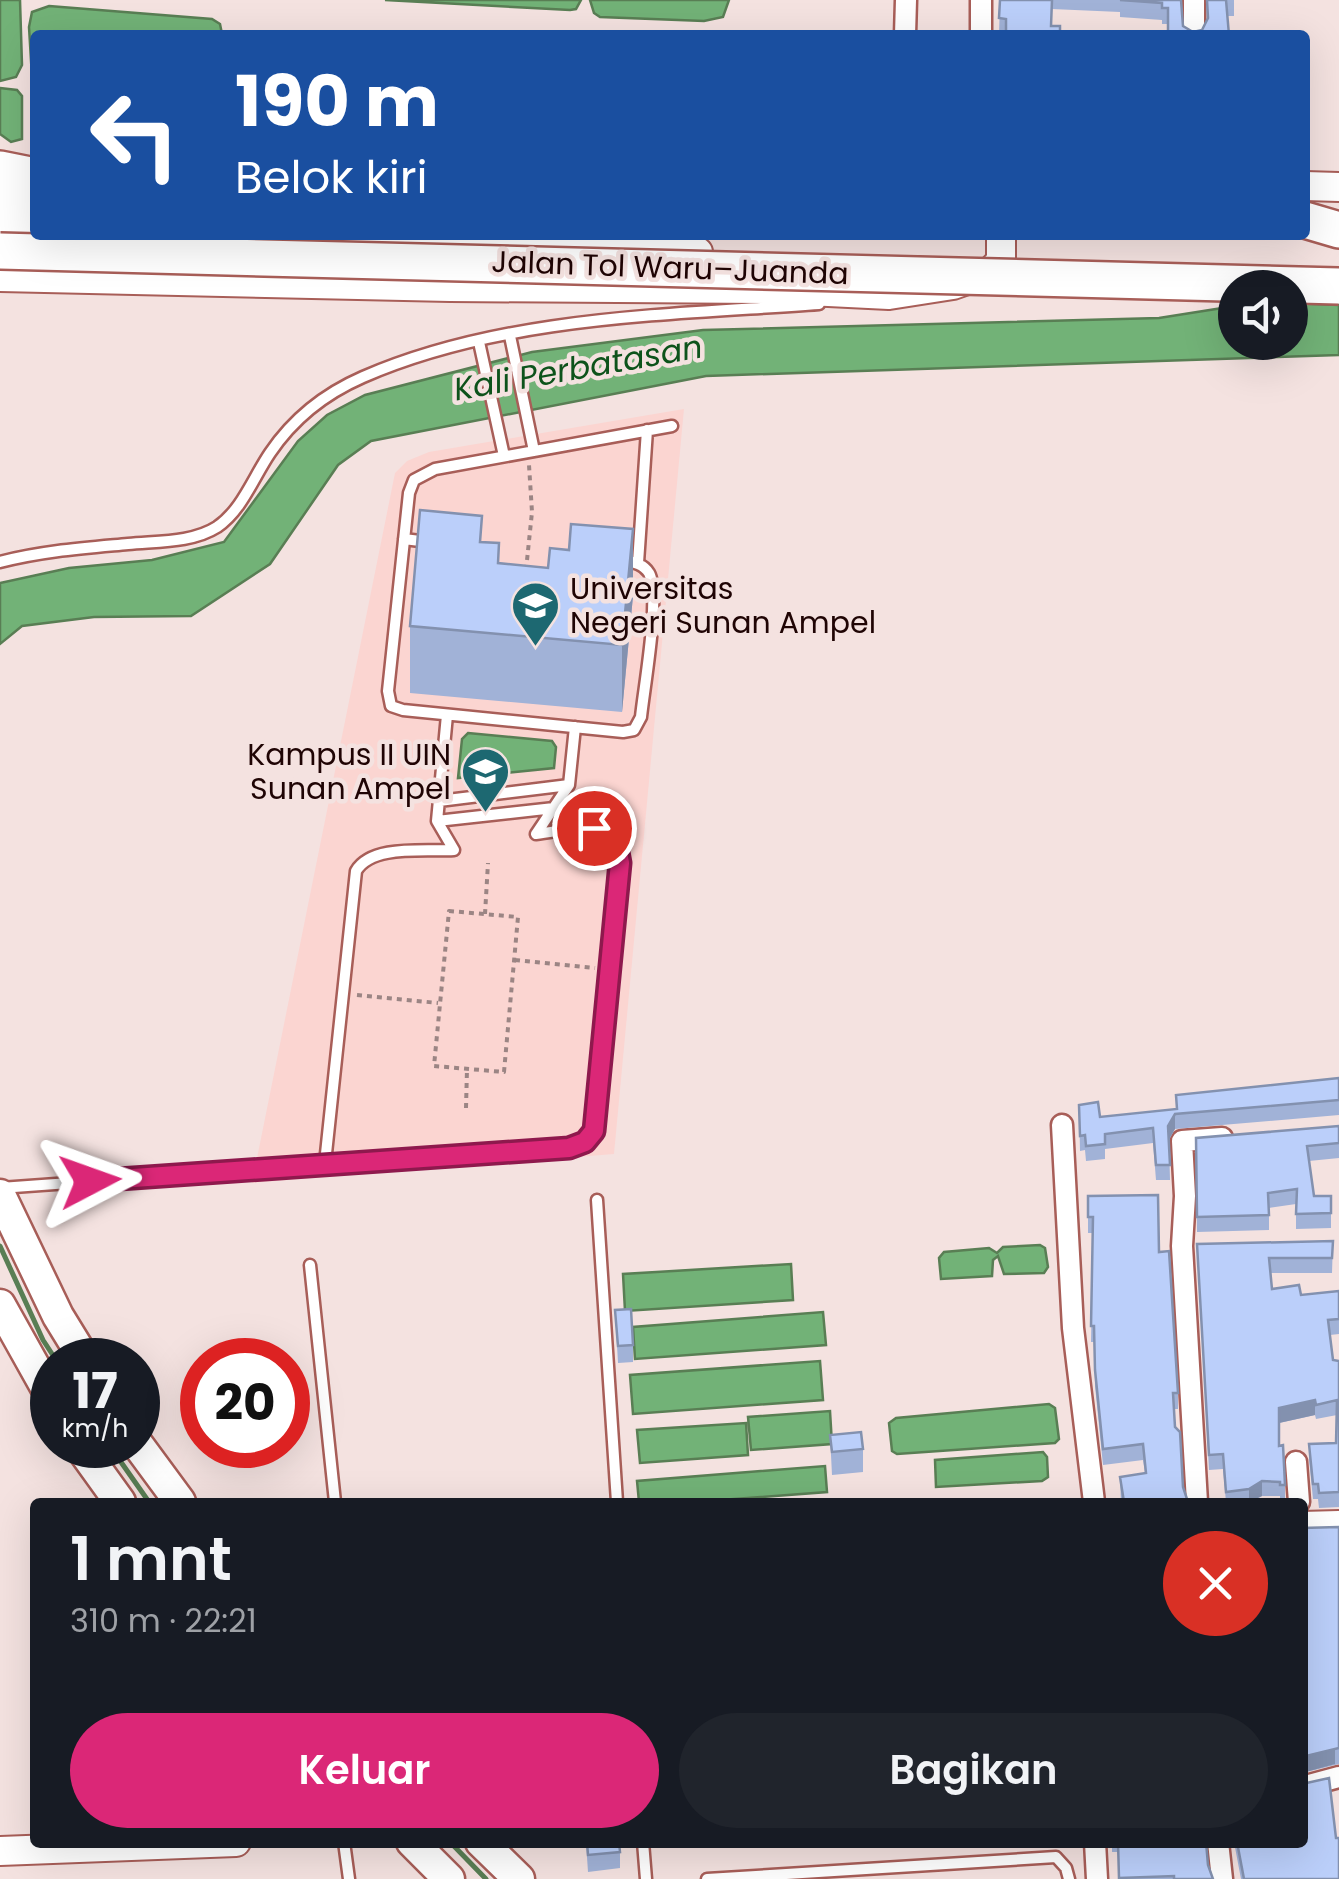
<!DOCTYPE html>
<html lang="id">
<meta charset="utf-8">
<style>
:root{--surface:#171b24;--page:#20242c;--text:#f1f3f6;--muted:#9ea1a6;--accent:#db2777}
body{margin:0;font-family:Poppins,sans-serif;background:var(--page);color:var(--text);height:100vh;display:flex;flex-direction:column;font-size:38px;white-space:nowrap}
*{box-sizing:border-box;margin:0}
p{font-size:32px;color:var(--muted)}
.icon{flex:none;width:55px;height:55px;fill:none;stroke:currentColor;stroke-width:2;stroke-linecap:round;stroke-linejoin:round}
.map{position:relative;flex:1;overflow:hidden}
.side{position:absolute;left:30px;top:1498px;width:1278px;height:350px;display:flex;flex-direction:column;background:var(--surface);border-radius:10px;box-shadow:0 10px 40px #0002}
.side>*{flex:none}
.guide{position:absolute;left:30px;top:30px;width:1280px;height:210px;border-radius:10px;box-shadow:0 10px 40px #0002;background:#1a4fa0;color:#fff;overflow:hidden}
.tools{position:absolute;left:1218px;top:270px;display:grid;gap:20px}
.tools a{display:grid;place-items:center;width:90px;height:90px;border-radius:50%;background:var(--surface);box-shadow:0 10px 40px #0002;font-size:50px}
.speed{position:absolute;left:30px;top:1338px;display:flex;gap:20px;font-size:50px;font-weight:700;text-align:center}
.speed>*{display:grid;place-content:center;width:130px;height:130px;border-radius:50%;background:var(--surface);box-shadow:0 10px 40px #0002;line-height:1}
.speed small{font-size:25px;font-weight:400}
.speed .limit{border:15px solid #d22;background:#fff;color:#111}
.pin{position:absolute;display:grid;place-items:center;width:85px;height:85px;color:#fff;margin:-42px;border:5px solid #fff;border-radius:50%;box-shadow:0 2px 10px #0007}
.me{position:absolute;width:110px;margin:-55px;rotate:86deg;stroke-linejoin:round;filter:drop-shadow(0 0 8px #0008)}
.turn{display:flex;align-items:center;gap:35px;height:210px;padding:0 40px;font-size:45px}
.turn .icon{width:130px;height:130px;stroke-width:2.5}
.turn b{display:block;font-size:70px;line-height:85px}
.round{display:grid;place-items:center;flex:none;width:105px;height:105px;border-radius:52px;background:var(--page)}
.headline{display:flex;align-items:center;justify-content:space-between;height:170px;padding:0 40px}
h1{font-size:60px;font-weight:600;line-height:75px}
.button{display:flex;gap:20px;margin-top:auto;padding:20px 40px}
.button a{flex:1;height:115px;border-radius:60px;background:var(--accent);color:#fff;font-size:40px;font-weight:600;line-height:115px;text-align:center}
.button a+a{background:var(--page);color:var(--text)}
.map>svg:first-child{display:block}
.built{fill:#fbd5d1}
.water{fill:#72b277;stroke:#597e54;stroke-width:2.5}
.lines{fill:none;stroke-linecap:round;stroke-linejoin:round}
.stream{stroke:#597e54;stroke-width:5}
.lane-casing{stroke:#a85e58;stroke-width:15}
.street-casing{stroke:#a85e58;stroke-width:25}
.secondary-casing{stroke:#a85e58;stroke-width:32}
.primary-casing{stroke:#a85e58;stroke-width:35}
.highway-casing{stroke:#a85e58;stroke-width:40}
.path{stroke:#9b8584;stroke-width:4;stroke-dasharray:5 5;stroke-linecap:butt}
.lane{stroke:#fff;stroke-width:10}
.street{stroke:#fff;stroke-width:20}
.secondary{stroke:#fff;stroke-width:28}
.primary{stroke:#fff;stroke-width:30}
.highway{stroke:#fff;stroke-width:35}
.highway-bridge-casing{stroke:#a85e58;stroke-width:40;stroke-linecap:butt}
.highway-bridge{stroke:#fff;stroke-width:35}
.wall{fill:#a1b2d7}
.shaded-wall{fill:#8391af}
.building{fill:#bbcffa;stroke:#8391af;stroke-width:2.5}
.route-casing{stroke:#8e194d;stroke-width:25}
.route{stroke:#db2777;stroke-width:18}
.labels{text-anchor:middle;stroke-width:9;stroke-linejoin:round;paint-order:stroke}
.street-label{font-size:30px;fill:#1f0404;stroke:#f4e2e0}
.poi-label{font-size:30px;fill:#1f0404;stroke:#f4e2e0;text-anchor:start}
.water-label{font-size:32px;font-style:italic;fill:#0d531b;stroke:#f4e2e0}
</style>
<div class="map">
<svg width="1339" height="1879" viewBox="0 0 1339 1879">
<rect width="100%" height="100%" fill="#f4e2e0"/>
<!-- built -->
<path class="built" d="M684 409 614 1154 252 1183 395 473 407 461 429 452Z"/>
<!-- water -->
<path class="water" d="M0 0H20L22 65 16 77 0 81Z
M385 0H581L576 9 570 10Z
M590 0H729L723 17 704 21 600 17 594 13Z
M49 6 212 19 220 24 222 34 35 35V127L29 27 32 12Z
M0 88 17 90 22 96V139L11 142 0 134Z
M1290 303 1339 305V355L706 376 371 441 338 465 270 564 191 616 94 617 22 626 0 644V583L69 568 152 560 224 542 298 441 327 415 365 395 532 352 703 330 1159 318 1235 306V342H1290Z
M468 733 552 741 556 747 554 768 458 778 462 739Z
M1040 1245 1045 1248 1048 1267 1044 1273 1004 1274 998 1256 993 1260 992 1276 941 1279 939 1258 944 1252 989 1248 997 1253 1003 1247Z
M791 1264 793 1300 625 1311 623 1274Z
M823 1312 826 1345 635 1359 633 1327Z
M820 1361 823 1400 633 1414 630 1375Z
M1049 1404 1055 1408 1059 1439 1055 1443 897 1454 892 1451 889 1423 896 1418Z
M830 1411 832 1444 751 1450 748 1417Z
M746 1423 748 1455 640 1463 637 1430Z
M1043 1452 1047 1457 1048 1477 1042 1481 936 1487 935 1460Z
M825 1466 827 1492 694 1502H639L637 1481Z"/>
<g class="lines">
<!-- stream -->
<path class="stream" d="M0 1246 43 1340 56 1360
M109 1445 149 1502
M450 1842 486 1879"/>
<defs>
<path id="lane" d="M510 336 534 451
M479 342 504 456
M404 539 428 542
M621 560C632 562 643 563 649 573 661 595 644 687 641 717L634 730 623 732 403 710 391 706 388 691 409 493 414 480 435 469 672 426
M0 562C42 551 85 548 128 544 156 541 192 543 217 527 242 510 253 478 270 453 293 419 324 394 363 377 503 316 668 315 819 304
M638 563 647 430
M439 801 569 785
M437 821 554 808
M536 834 569 785 575 727
M325 1163 356 871C372 844 425 852 454 850L437 821 447 715
M0 1188 569 1147 585 1142 594 1131 619 863C613 813 574 830 536 834
M597 1200 617 1502
M310 1265 335 1502
M344 1842 349 1879
M643 1842 646 1879
M707 1879 1056 1857 1066 1868 1069 1879"/>
<path id="street" d="M1194 0V35
M905 35 906 0
M981 35V0
M1062 1125 1073 1328 1094 1502
M1296 1462 1299 1502
M1197 1502 1182 1246 1185 1196 1182 1141 1222 1138
M1302 1787 1339 1777
M1095 1842 1097 1879
M1218 1842 1222 1879"/>
<path id="secondary" d="M1305 186 1339 187
M0 230 35 231
M161 235 698 252
M0 277 450 287 768 289 889 295 953 285 990 272 1001 261V235
M1302 1526 1339 1525
M0 1851 236 1842"/>
<path id="primary" d="M0 1195 58 1316 85 1360
M0 1305 52 1398
M79 1445 120 1502
M138 1445 180 1502
M412 1842 449 1879
M481 1842 519 1879"/>
<path id="highway" d="M0 169 35 176
M0 202 35 203
M1305 220 1339 230"/>
</defs>
<!-- lane casing -->
<use href="#lane" class="lane-casing"/>
<!-- street casing -->
<use href="#street" class="street-casing"/>
<!-- secondary casing -->
<use href="#secondary" class="secondary-casing"/>
<!-- primary casing -->
<use href="#primary" class="primary-casing"/>
<!-- highway casing -->
<use href="#highway" class="highway-casing"/>
<!-- path -->
<path class="path" d="M526 570 532 512 529 465
M449 911 518 917 504 1072 434 1066Z
M485 914 488 863
M515 960 595 968
M357 995 438 1003
M466 1108 467 1069"/>
<!-- lane -->
<use href="#lane" class="lane"/>
<!-- street -->
<use href="#street" class="street"/>
<!-- secondary -->
<use href="#secondary" class="secondary"/>
<!-- primary -->
<use href="#primary" class="primary"/>
<!-- highway -->
<use href="#highway" class="highway"/>
<defs>
<path id="highway-bridge" d="M0 251 1339 286"/>
</defs>
<!-- highway-bridge casing -->
<use href="#highway-bridge" class="highway-bridge-casing"/>
<!-- highway-bridge -->
<use href="#highway-bridge" class="highway-bridge"/>
</g>
<!-- wall -->
<path class="wall" d="M1000 0H1181L1183 26 1193 32 1202 30 1207 20 1206 0H1234V16H1227L1229 35H1168V24H1162V20L1120 17V12L1052 9 1051 26 1060 35H999Z
M482 542 499 564 548 568 633 596 622 712 410 693V626Z
M1339 1078V1115L1175 1129 1169 1140 1170 1180H1156L1153 1143 1105 1149V1159L1086 1161 1085 1150 1080 1151 1079 1105 1100 1117 1176 1109V1095Z
M1339 1126V1158L1309 1161 1314 1196H1331V1228L1296 1229V1204L1269 1208V1230L1197 1232 1196 1138Z
M1088 1196 1159 1252 1178 1393V1409H1174L1175 1427 1183 1487 1188 1502H1121L1120 1477 1145 1473 1143 1460 1103 1465 1095 1386 1094 1342H1091L1093 1233H1088Z
M1333 1241 1332 1273H1271L1272 1289 1301 1295 1339 1291V1334L1330 1335 1333 1360 1339 1361V1507L1319 1508 1318 1499H1313L1309 1459V1444L1336 1443 1337 1415 1316 1419 1315 1415 1279 1423V1446L1285 1485V1500H1280V1496H1262L1251 1502H1226L1223 1469 1209 1470 1197 1244Z
M615 1310 633 1345V1362L618 1363Z
M830 1435 863 1449V1472L832 1475Z
M1339 1527V1764L1302 1773Z
M586 1842 620 1852V1868L588 1872Z
M1112 1842H1206L1208 1865 1213 1879H1119L1118 1852H1112Z
M1234 1842H1302L1339 1879H1241Z"/>
<!-- shaded-wall -->
<path class="shaded-wall" d="M633 529V596L622 712V645Z
M1175 1114V1129L1168 1141V1126Z
M1315 1400V1415L1279 1423V1408Z
M1262 1481V1496L1249 1502V1489Z
M1335 1748V1764L1302 1773V1757Z"/>
<!-- building -->
<path class="building" d="M1000 0H1052L1051 26H1060V35H1006V19L999 18Z
M1120 0H1181L1183 26 1193 32 1202 30 1208 18 1207 0H1226L1229 35H1168V8H1162V3Z
M420 510 482 516 480 542 499 543 498 563 548 568 550 548 569 550 571 524 633 529 622 645 410 626Z
M1339 1078V1100L1175 1114 1168 1126 1170 1165H1156L1153 1128 1105 1134V1144L1086 1146 1085 1135 1080 1136 1079 1105 1098 1102 1100 1117 1177 1109 1176 1095Z
M1339 1126V1143L1307 1146 1314 1196H1331V1213L1296 1214 1297 1189 1268 1193 1269 1215 1197 1217 1196 1138Z
M1158 1195 1159 1252 1169 1251 1178 1393H1173L1175 1427 1180 1432 1183 1487 1188 1502H1124L1120 1477 1146 1473 1143 1444 1103 1449 1095 1370 1094 1326H1091L1093 1217H1088V1196Z
M1333 1241 1332 1258H1269L1272 1289 1299 1285 1301 1295 1339 1291V1319L1328 1320 1333 1360 1339 1361V1492L1319 1493 1318 1484H1313L1309 1444 1336 1443 1337 1400 1316 1405 1315 1400 1279 1408V1446L1283 1445 1285 1485H1280V1482L1262 1481 1249 1489 1226 1492 1223 1454 1209 1455 1197 1244Z
M631 1309 633 1345 618 1346 615 1310Z
M861 1432 863 1449 832 1452 830 1435Z
M1339 1527V1748L1302 1757V1528Z
M1329 1778 1336 1838H1339V1879H1244L1237 1842H1302V1784Z
M587 1842H619L620 1852 588 1855Z
M1118 1842H1206L1208 1865 1213 1879H1174V1876L1119 1878Z"/>
<g class="lines">
<defs>
<path id="route" d="M90 1181 569 1148 585 1142 594 1131 620 863C617 844 614 835 594 828"/>
</defs>
<!-- route casing -->
<use href="#route" class="route-casing"/>
<!-- route -->
<use href="#route" class="route"/>
</g>
<!-- icons -->
<defs>
<symbol id="university-pin" viewBox="-11 -11 22 30"><path d="M0 17L-7.5 6A9.5 9.5 0 1 1 7.5 6Z" fill="#1d6871" stroke="#f4e2e0"/><path d="M0-5L7-2L0 1L-7-2ZM-4 1L0 2.5L4 1V4Q0 6-4 4Z" fill="#fff"/></symbol>
</defs>
<g fill-rule="evenodd">
<use href="#university-pin" x="508" y="578" width="55" height="75"/>
<use href="#university-pin" x="458" y="744" width="55" height="75"/>
</g>
<g class="labels">
<!-- street labels -->
<g class="street-label">
<text transform="translate(670 268) rotate(2)" y="10">Jalan Tol Waru–Juanda</text>
</g>
<!-- poi labels -->
<g class="poi-label">
<text x="570" y="599">Universitas<tspan x="570" dy="34">Negeri Sunan Ampel</tspan></text>
<text x="451" y="765" text-anchor="end">Kampus II UIN<tspan x="451" dy="34">Sunan Ampel</tspan></text>
</g>
<!-- water labels -->
<g class="water-label">
<text transform="translate(578 368) rotate(-10)" y="11">Kali Perbatasan</text>
</g>
</g>
</svg>
<div class="tools">
<a><svg class="icon" aria-label="sound" viewBox="0 0 24 24"><path d="M4 9h4l5-4v14l-5-4H4zM17 9q2 3 0 6"/></svg></a>
</div>
<div class="speed"><div>17<small>km/h</small></div><div class="limit">20</div></div>
<div class="pin" style="left:594px;top:828px;background:#d93025"><svg class="icon" aria-label="arrive" viewBox="0 0 24 24"><path d="M6 21V4h12l-3 4 3 4H6"/></svg></div>
<svg class="me" style="left:90px;top:1181px" viewBox="-20 -20 40 40"><path d="M0-17L14 15 0 8-14 15z" fill="#db2777" stroke="#fff" stroke-width="4"/></svg>
<div class="guide">
<div class="turn"><svg class="icon" aria-label="left" viewBox="0 0 24 24"><path d="M17 20v-9H6M10 6l-5 5 5 5"/></svg><div><b>190 m</b>Belok kiri</div></div>
</div>
<section class="side">
<div class="headline"><div><h1>1 mnt</h1><p>310 m · 22:21</p></div><a class="round" style="background:#d93025;color:#fff"><svg class="icon" aria-label="close" viewBox="0 0 24 24"><path d="M6 6l12 12M18 6L6 18"/></svg></a></div>
<div class="button"><a>Keluar</a><a>Bagikan</a></div>
</section>
</div>
